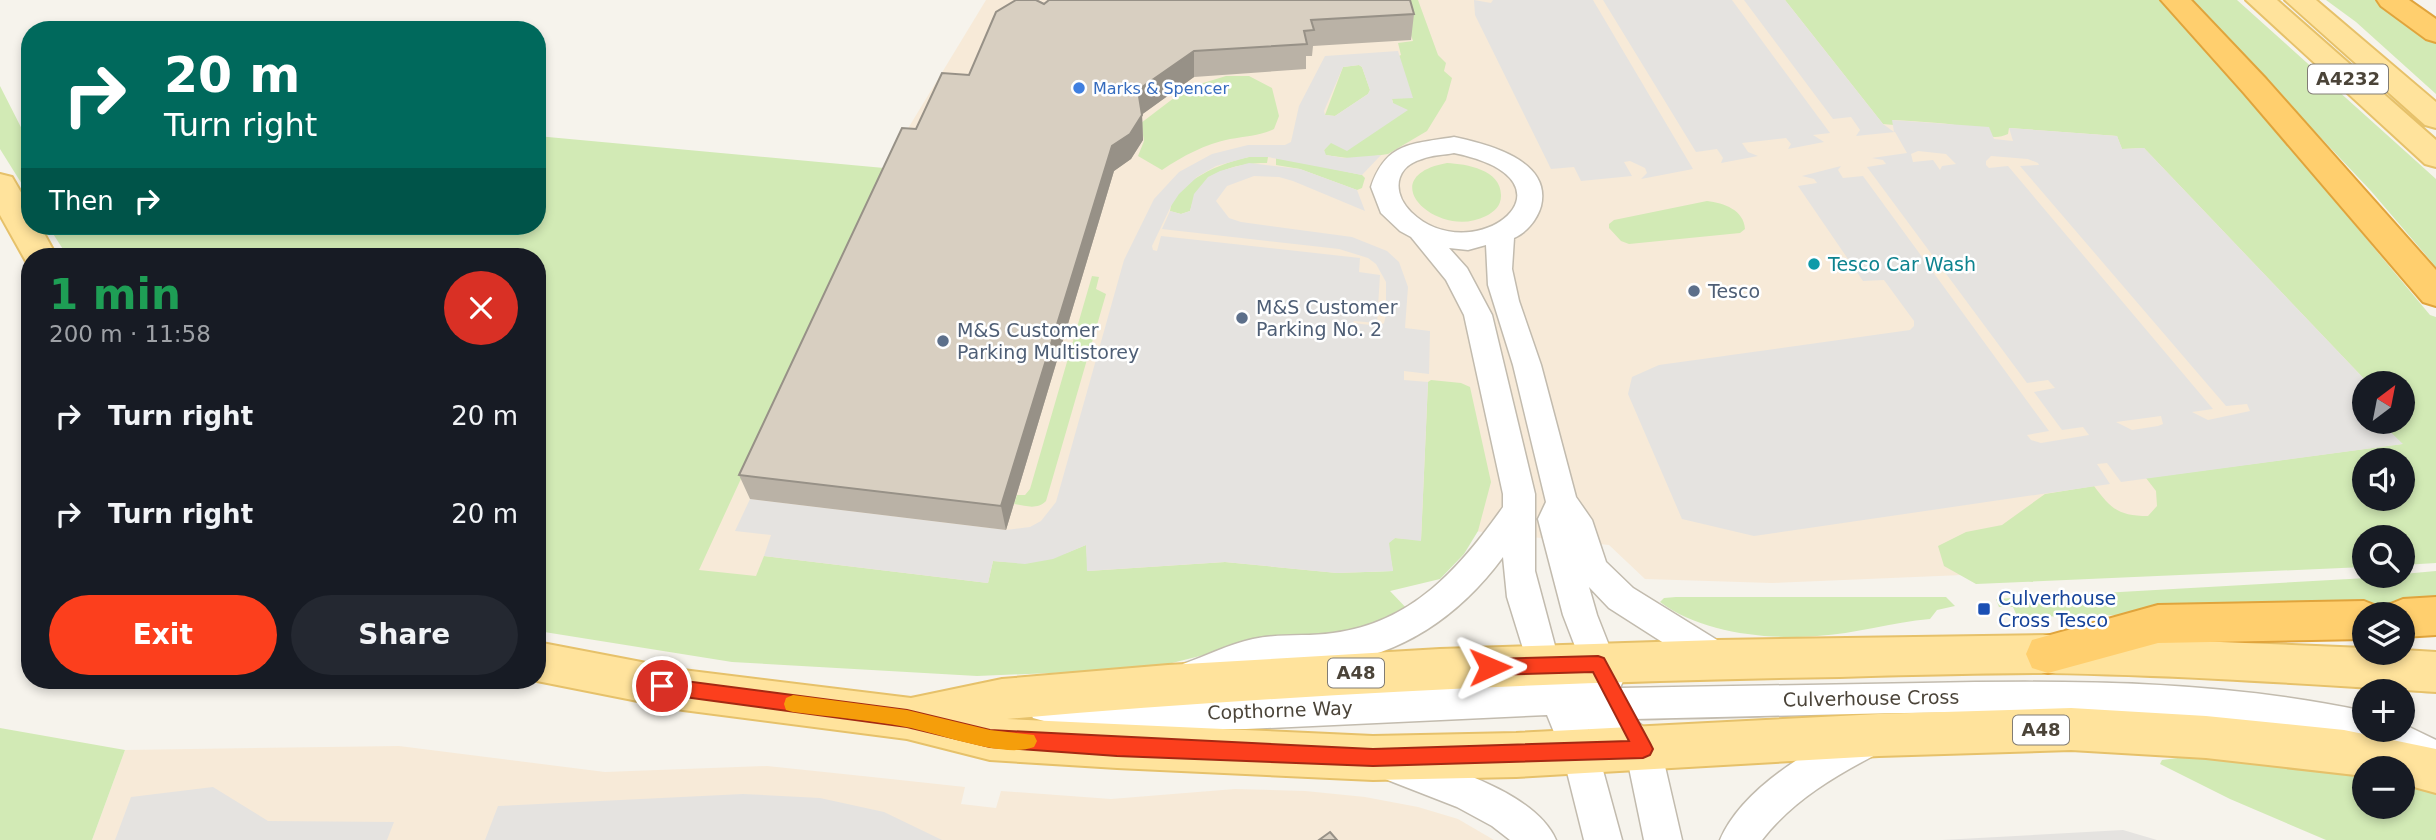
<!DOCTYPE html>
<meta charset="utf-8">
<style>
:root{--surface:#171b24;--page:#242831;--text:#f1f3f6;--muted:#9ea1a6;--accent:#fc3f1d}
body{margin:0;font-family:"DejaVu Sans",sans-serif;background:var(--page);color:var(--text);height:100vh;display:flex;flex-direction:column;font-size:26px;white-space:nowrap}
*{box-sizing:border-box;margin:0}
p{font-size:23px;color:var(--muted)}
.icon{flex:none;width:38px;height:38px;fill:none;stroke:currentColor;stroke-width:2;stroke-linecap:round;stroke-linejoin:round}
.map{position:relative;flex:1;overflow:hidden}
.details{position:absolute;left:21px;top:248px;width:525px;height:441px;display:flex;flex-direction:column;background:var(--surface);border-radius:28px;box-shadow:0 4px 10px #0003}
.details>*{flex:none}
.banner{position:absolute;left:21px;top:21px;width:525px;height:214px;border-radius:28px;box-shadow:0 4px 10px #0003;background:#00695c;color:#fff;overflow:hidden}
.needle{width:46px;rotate:32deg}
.buttons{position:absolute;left:2352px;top:371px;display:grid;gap:14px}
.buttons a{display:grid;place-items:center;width:63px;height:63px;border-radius:50%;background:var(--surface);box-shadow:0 4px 10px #0003;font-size:35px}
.pin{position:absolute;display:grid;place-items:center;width:60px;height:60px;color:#fff;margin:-30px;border:4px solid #fff;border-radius:50%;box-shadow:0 2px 7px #0007}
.me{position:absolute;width:77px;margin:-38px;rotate:89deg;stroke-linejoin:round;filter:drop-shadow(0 0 5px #0008)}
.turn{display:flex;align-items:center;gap:24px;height:147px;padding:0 28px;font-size:32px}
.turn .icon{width:91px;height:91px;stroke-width:2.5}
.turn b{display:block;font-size:49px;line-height:60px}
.then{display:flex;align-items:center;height:66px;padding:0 28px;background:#0003;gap:14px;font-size:26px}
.round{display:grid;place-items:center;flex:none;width:74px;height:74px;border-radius:37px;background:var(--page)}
.summary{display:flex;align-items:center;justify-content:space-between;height:119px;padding:0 28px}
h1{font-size:42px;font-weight:700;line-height:52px;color:#1e9e55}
.cta{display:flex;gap:14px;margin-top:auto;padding:14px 28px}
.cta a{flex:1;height:80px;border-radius:42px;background:var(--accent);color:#fff;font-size:28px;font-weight:700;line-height:80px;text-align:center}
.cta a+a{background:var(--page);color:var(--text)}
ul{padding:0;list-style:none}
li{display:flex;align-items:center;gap:21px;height:98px;padding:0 28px}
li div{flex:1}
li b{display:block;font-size:26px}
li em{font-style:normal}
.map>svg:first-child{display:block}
.commercial{fill:#f7ead8;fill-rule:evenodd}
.green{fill:#d2eab5;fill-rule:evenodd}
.parking{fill:#e5e3e0;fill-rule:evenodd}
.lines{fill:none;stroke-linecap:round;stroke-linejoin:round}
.street-casing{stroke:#c2bbae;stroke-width:3}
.primary-casing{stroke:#e6c16a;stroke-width:4}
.highway-casing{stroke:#e0a43c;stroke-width:4}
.street{fill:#fff;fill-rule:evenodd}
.primary{fill:#ffe39c;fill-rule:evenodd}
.highway{fill:#ffcf6e;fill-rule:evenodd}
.wall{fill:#bab2a6}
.shaded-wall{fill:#979187}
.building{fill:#d8cfc1;stroke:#979187;stroke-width:2}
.route{fill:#fc3f1d;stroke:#a42913;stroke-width:2}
.slow{fill:#f59e0b}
.shop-dot{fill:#3f7fe0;stroke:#fff;stroke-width:2.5}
.culture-dot{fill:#0f9aa8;stroke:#fff;stroke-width:2.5}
.service-dot{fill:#5c6f8a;stroke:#fff;stroke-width:2.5}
.transit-dot{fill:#1a4fb4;stroke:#fff;stroke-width:2.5}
.labels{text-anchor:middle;stroke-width:5;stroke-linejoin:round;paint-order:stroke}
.far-shop-label{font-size:16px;fill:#366cbe;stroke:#fff;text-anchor:start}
.shield{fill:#fff;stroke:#817c74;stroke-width:2}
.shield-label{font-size:18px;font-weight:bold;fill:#4b4439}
.culture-label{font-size:19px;fill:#0d838f;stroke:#fff;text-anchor:start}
.service-label{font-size:19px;fill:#4e5e75;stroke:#fff;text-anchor:start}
.transit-label{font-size:19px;fill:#164399;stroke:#fff;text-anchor:start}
.street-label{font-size:19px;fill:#4b4439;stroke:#fff}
</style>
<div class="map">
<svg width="2436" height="840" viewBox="0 0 2436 840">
<rect width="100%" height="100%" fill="#f6f3ec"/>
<!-- commercial -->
<path class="commercial" d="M986 0H2108L2436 362 2403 537H2364L2320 560 1772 583 1645 579 1609 545 1474 531 1435 567 674 622 884 168ZM2364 383H2403V422H2364ZM2364 460H2403V499H2364Z
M399 746 605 772 767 766 872 777 965 787 961 804 996 808 1001 791 1111 799 1235 789 1305 791 1365 797 1418 807 1458 819 1494 840H92L125 750Z"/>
<!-- green -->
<path class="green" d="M1399 0H1418L1438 55 1446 63 1444 71 1452 78 1446 100 1427 131 1388 154 1355 159 1325 155 1324 150 1331 142 1395 110 1392 99 1394 58 1401 55 1398 43 1413 41Z
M1785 0H2160L2289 146 2430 315 2436 317V563L2403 565V537H2364V567L1976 584 1944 566 1938 546 1966 532 2002 525 2045 494 2094 486C2111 509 2119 516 2148 516L2157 506 2156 491 2146 478 2402 444 2380 422H2403V383H2368L2144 148 2122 149 2117 136 2009 128 2008 134C1988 144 1968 126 1949 124 1930 122 1912 121 1893 120L1894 125 1883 124ZM2364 460H2403V499H2364Z
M2191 0H2237L2436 179V267L2371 191Z
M2326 0H2377L2436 44V94L2356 22Z
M1359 65 1362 67 1370 90 1368 94 1335 116 1325 115 1343 67Z
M1226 76H1249L1272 88 1279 116 1274 129C1259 136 1246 136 1230 139 1205 144 1183 156 1162 170L1138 156 1144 141 1141 123 1187 88Z
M0 86 30 145V197L0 149Z
M537 136 884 168 699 570 756 576 764 556 988 583 993 561C1032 565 1051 560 1086 545L1088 571 1225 562 1337 573 1393 571 1388 543 1395 538 1421 540 1428 382 1431 380 1461 383 1470 387 1491 482 1478 531 1464 554 1440 579 1390 591 1411 613 1343 637 1252 643 1148 669 977 676 732 662 538 631 537 257H68L48 226H537Z
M1249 157H1268L1267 163C1232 163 1199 173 1190 211L1181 214 1170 211C1174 181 1224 162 1249 157Z
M1276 157 1362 175 1365 178 1362 188 1357 190 1300 169 1276 165Z
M1447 163C1467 164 1502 170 1501 196 1501 206 1494 212 1486 216 1438 241 1370 177 1447 163Z
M1707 201C1724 203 1744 210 1745 229L1740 233 1629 244 1621 241 1609 228V224L1614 220Z
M1092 276 1099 277 1096 289 1106 294 1046 501C1037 510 1026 506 1014 504L1017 495H1025L1030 489Z
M2436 571V606L2410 610 2021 617 2017 616 2013 607H1999L1996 599 2403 576V574Z
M1676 597H1946L1955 606 1937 610 1930 619C1892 622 1855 634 1817 636 1768 640 1701 633 1660 602L1664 598Z
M0 728 125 750 92 840H0Z
M2201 755 2288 760 2364 772V807H2403V781L2436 793V840H2326L2230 799 2160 764 2162 760Z"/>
<!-- parking -->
<path class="parking" d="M1474 0 1491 3 1493 0H1593L1693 169 1641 179 1647 173 1645 168 1630 161 1624 162 1632 176 1581 181 1574 167 1551 169 1475 15Z
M1603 0H1732L1830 133 1813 135 1824 142 1788 149 1791 144 1786 138 1742 143 1748 152 1758 156 1721 163 1723 158 1717 149 1696 152Z
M1744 0H1785L1883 124 1894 132 1892 120 1989 127 1994 139 2013 141 2009 128 2117 136 2122 149 2144 148 2368 383H2364V422H2380L2403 444 2121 482 2107 463 2097 464 2110 484 1754 536 1682 519 1628 394 1632 377 1659 365 1910 330 1914 326V321L1884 280 1863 281 1798 186 1817 183 1814 179 1802 176 1841 166 1838 170 1843 178 1863 176 2049 431 2027 435 2031 440 2041 443 2089 435 2083 427 2062 430 2034 392 2055 388 2048 380 2027 383 1867 167 1886 164 1883 160 1872 158 1907 153 1895 132 1856 136 1860 130 1851 117 1833 119ZM1918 151 1946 154 1956 164 1942 166 1940 170 1933 160 1913 162 1911 154ZM1991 156 2028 159 2038 163 2039 165 2020 166 2226 406 2247 404 2250 411 2208 420 2192 412 2213 409 2008 166 1989 168 1986 165V161ZM2161 416 2163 424 2158 426 2132 430 2116 422Z
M1398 51 1413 98 1392 99 1393 103 1408 110 1347 151 1331 143 1324 150 1326 155 1344 158 1381 155 1362 175 1268 157H1249L1216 166 1197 177 1179 194 1171 206 1152 246 1153 250 1157 251 1161 236 1360 258 1359 272 1380 275 1377 323 1354 321 1353 323 1379 326 1384 323 1386 315V282L1376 264 1368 258 1339 249 1162 229 1170 211 1181 214 1190 211 1194 194 1208 177 1220 171 1249 163 1300 169 1357 190 1365 211 1293 181 1279 177 1254 176 1227 186 1216 201 1229 218 1241 222 1352 237 1387 251 1399 262 1408 287 1405 328 1430 331 1429 374 1404 371V380L1428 382 1421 541 1395 538 1389 543 1393 571 1337 573 1225 562 1087 571 1086 545 1053 559 1025 564 993 561 988 583 764 556 771 535 735 531 750 499 1006 530 1030 527 1041 521 1056 502 1124 260 1154 199 1179 172 1212 154 1248 145H1285L1291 142 1299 106 1325 56ZM1359 65 1362 67 1370 90 1368 94 1335 116 1325 115 1324 111 1343 67Z
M213 787 268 821 394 822 387 840H115L131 797Z
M743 794 820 798 884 812 942 840H485L498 806Z
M2123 830 2157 840H1942Z"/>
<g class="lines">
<defs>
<path id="street" d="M1454 137C1487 144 1552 160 1541 206 1537 220 1526 233 1514 238L1512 269 1519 301 1541 365 1576 497 1592 520 1606 562 1633 588 1730 648 1735 659 1730 670 1718 674 1706 670 1609 608 1589 587 1597 615 1623 681 1620 688C1720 686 1821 685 1922 683 2070 680 2219 680 2364 711V730H2403V724L2436 740V775C2411 765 2389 750 2363 743 2291 722 2212 719 2137 715 1970 708 1801 716 1634 719L1656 737 1661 749 1682 840H1644L1627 758 1588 729 1598 752 1622 840H1584L1562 752 1547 715 1246 729H1073L1033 718 1027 707 1033 696 1045 691 1073 697H1246L1534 684 1507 597 1503 557C1460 615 1403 655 1330 664 1305 666 1280 663 1255 668 1235 672 1215 683 1195 690L1183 686 1178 675 1183 664C1206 656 1229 644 1253 639 1280 633 1307 637 1333 633 1412 623 1460 568 1503 507V494L1464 315 1446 280 1411 237 1400 231 1381 213 1371 187C1386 142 1412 144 1454 137ZM1454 153C1590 181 1474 273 1411 212 1392 193 1394 167 1422 159 1432 155 1444 155 1454 153ZM1486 245 1488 285 1513 365 1546 502 1538 519 1563 615 1586 675 1558 657 1535 571V494L1492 315 1467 268 1449 248 1468 250Z
M1866 725 1879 729 1884 741 1879 753C1836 775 1792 801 1762 840H1720C1742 788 1815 744 1866 725Z
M1393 748C1441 766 1534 790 1556 840H1510L1492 826 1457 807 1380 777 1375 765 1380 753Z"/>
<path id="primary" d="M2246 0H2277L2436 140V167L2425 164Z
M2285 0H2316L2436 102V128L2425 125Z
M0 174 12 177 30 208V226H40L57 257H30L28 265 0 215Z
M2048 635 2364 648V653H2403V650L2436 652V692C2307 684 2178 675 2048 673 1979 673 1909 675 1840 677 1562 681 1284 695 1007 719L1373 736 1516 733 1879 714 2071 708 2206 716 2344 730 2436 749V793L2403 784V768H2364V776L2206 758 2071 750 1879 756 1516 777 1373 780 1117 768 990 760 907 739 683 710 537 681V642L683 670 911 698 1002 679 1168 665 1440 649 1718 640Z"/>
<path id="highway" d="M2161 0H2191L2266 79 2436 270V306L2423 302 2244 93Z
M2377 0H2409L2436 19V42L2426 39 2381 6Z
M2436 597V635L2403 637V614H2383L2388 605 2403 599Z
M2364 601 2379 607 2383 614H2364V639L2158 643 2048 673 2032 668 2026 654 2032 640 2158 605Z"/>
</defs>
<!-- street casing -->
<use href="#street" class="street-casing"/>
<!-- primary casing -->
<use href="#primary" class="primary-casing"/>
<!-- highway casing -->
<use href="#highway" class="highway-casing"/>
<!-- street -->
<use href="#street" class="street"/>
<!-- primary -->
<use href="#primary" class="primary"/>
<!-- highway -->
<use href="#highway" class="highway"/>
</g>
<!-- wall -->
<path class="wall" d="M1044 4 1414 14 1411 40 1313 46 1312 56H1306V69L1194 77 1142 114 1143 140 1131 159 1114 171 1006 530 750 499 739 475 916 129 969 75Z"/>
<!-- shaded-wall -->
<path class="shaded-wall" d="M1194 51V77L1140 116 1138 90Z
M1142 115 1143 140 1131 159 1114 171 1006 530 1001 506 1112 146Z"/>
<!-- building -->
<path class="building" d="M1016 0H1036L1044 4 1049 0H1410L1414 14 1311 20 1314 30 1304 31 1307 44 1194 51 1138 90 1142 115 1130 134 1112 146 1001 506 739 475 902 128 916 129 942 73 969 75 996 12Z
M1330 832 1337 840H1319Z"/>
<!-- route -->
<path class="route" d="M1598 656 1604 658 1650 743 1653 749 1650 755 1643 758 1373 766 1117 756 990 747 907 727 662 694 656 692 653 686 656 680 662 678 907 710 990 730 1373 749 1629 741 1593 672 1490 675 1483 673 1481 667 1483 662 1490 659Z"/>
<!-- slow -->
<path class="slow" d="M793 695 907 710 990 730 1034 735 1037 741 1034 747C1004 759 939 733 906 727 869 720 831 717 793 712L786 710 784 704 786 698Z"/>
<!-- markers -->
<circle class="shop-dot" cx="1079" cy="88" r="7"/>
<circle class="culture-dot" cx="1814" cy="264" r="7"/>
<g class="service-dot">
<circle cx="1694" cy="291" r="7"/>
<circle cx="1242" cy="318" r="7"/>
<circle cx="943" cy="341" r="7"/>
</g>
<rect class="transit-dot" x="1977" y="602" width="14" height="14" rx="3.5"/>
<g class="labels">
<!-- far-shop labels -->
<g class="far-shop-label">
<text x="1093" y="94">Marks &amp; Spencer</text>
</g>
<!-- shield labels -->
<g class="shield">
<rect x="2308" y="64.5" width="80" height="29" rx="5"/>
<rect x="1328" y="658.5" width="56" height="29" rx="5"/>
<rect x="2013" y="715.5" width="56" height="29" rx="5"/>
</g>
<g class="shield-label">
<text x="2348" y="85">A4232</text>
<text x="1356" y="679">A48</text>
<text x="2041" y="736">A48</text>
</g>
<!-- culture labels -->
<g class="culture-label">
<text x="1828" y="271">Tesco Car Wash</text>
</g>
<!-- service labels -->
<g class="service-label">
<text x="1708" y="298">Tesco</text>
<text x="1256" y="314">M&amp;S Customer<tspan x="1256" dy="22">Parking No. 2</tspan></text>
<text x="957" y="337">M&amp;S Customer<tspan x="957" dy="22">Parking Multistorey</tspan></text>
</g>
<!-- transit labels -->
<g class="transit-label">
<text x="1998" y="605">Culverhouse<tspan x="1998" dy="22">Cross Tesco</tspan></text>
</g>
<!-- street labels -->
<g class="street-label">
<text transform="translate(1871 698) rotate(-1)" y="7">Culverhouse Cross</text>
<text transform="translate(1280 710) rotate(-2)" y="7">Copthorne Way</text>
</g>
</g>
</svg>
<div class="buttons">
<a><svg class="needle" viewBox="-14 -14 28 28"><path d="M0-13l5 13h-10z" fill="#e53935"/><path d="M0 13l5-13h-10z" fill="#9ea1a6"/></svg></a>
<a><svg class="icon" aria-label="sound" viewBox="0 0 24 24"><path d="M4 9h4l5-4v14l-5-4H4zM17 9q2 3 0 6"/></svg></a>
<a><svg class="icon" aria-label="search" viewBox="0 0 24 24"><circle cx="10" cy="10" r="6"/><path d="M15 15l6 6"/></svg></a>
<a><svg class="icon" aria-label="layers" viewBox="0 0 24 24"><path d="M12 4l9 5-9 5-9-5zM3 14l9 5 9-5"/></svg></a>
<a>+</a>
<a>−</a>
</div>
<div class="pin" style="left:662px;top:686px;background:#d93025"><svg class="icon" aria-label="arrive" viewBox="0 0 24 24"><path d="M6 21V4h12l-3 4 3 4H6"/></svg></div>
<svg class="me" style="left:1490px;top:667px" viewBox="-20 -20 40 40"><path d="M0-17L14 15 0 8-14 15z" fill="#fc3f1d" stroke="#fff" stroke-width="4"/></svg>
<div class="banner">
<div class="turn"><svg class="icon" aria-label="right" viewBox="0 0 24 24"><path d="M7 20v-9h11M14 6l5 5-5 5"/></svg><div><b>20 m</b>Turn right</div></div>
<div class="then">Then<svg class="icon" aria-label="right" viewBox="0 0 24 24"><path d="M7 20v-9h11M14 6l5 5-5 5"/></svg></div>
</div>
<section class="details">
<div class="summary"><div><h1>1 min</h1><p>200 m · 11:58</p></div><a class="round" style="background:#d93025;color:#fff"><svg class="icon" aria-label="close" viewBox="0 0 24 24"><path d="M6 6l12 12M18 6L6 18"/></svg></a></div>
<ul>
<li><svg class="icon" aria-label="right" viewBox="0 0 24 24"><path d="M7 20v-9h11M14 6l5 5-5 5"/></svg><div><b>Turn right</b></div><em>20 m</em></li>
<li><svg class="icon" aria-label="right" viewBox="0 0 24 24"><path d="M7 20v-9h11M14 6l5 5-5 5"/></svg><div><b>Turn right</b></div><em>20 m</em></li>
</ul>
<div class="cta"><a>Exit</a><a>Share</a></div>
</section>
</div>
